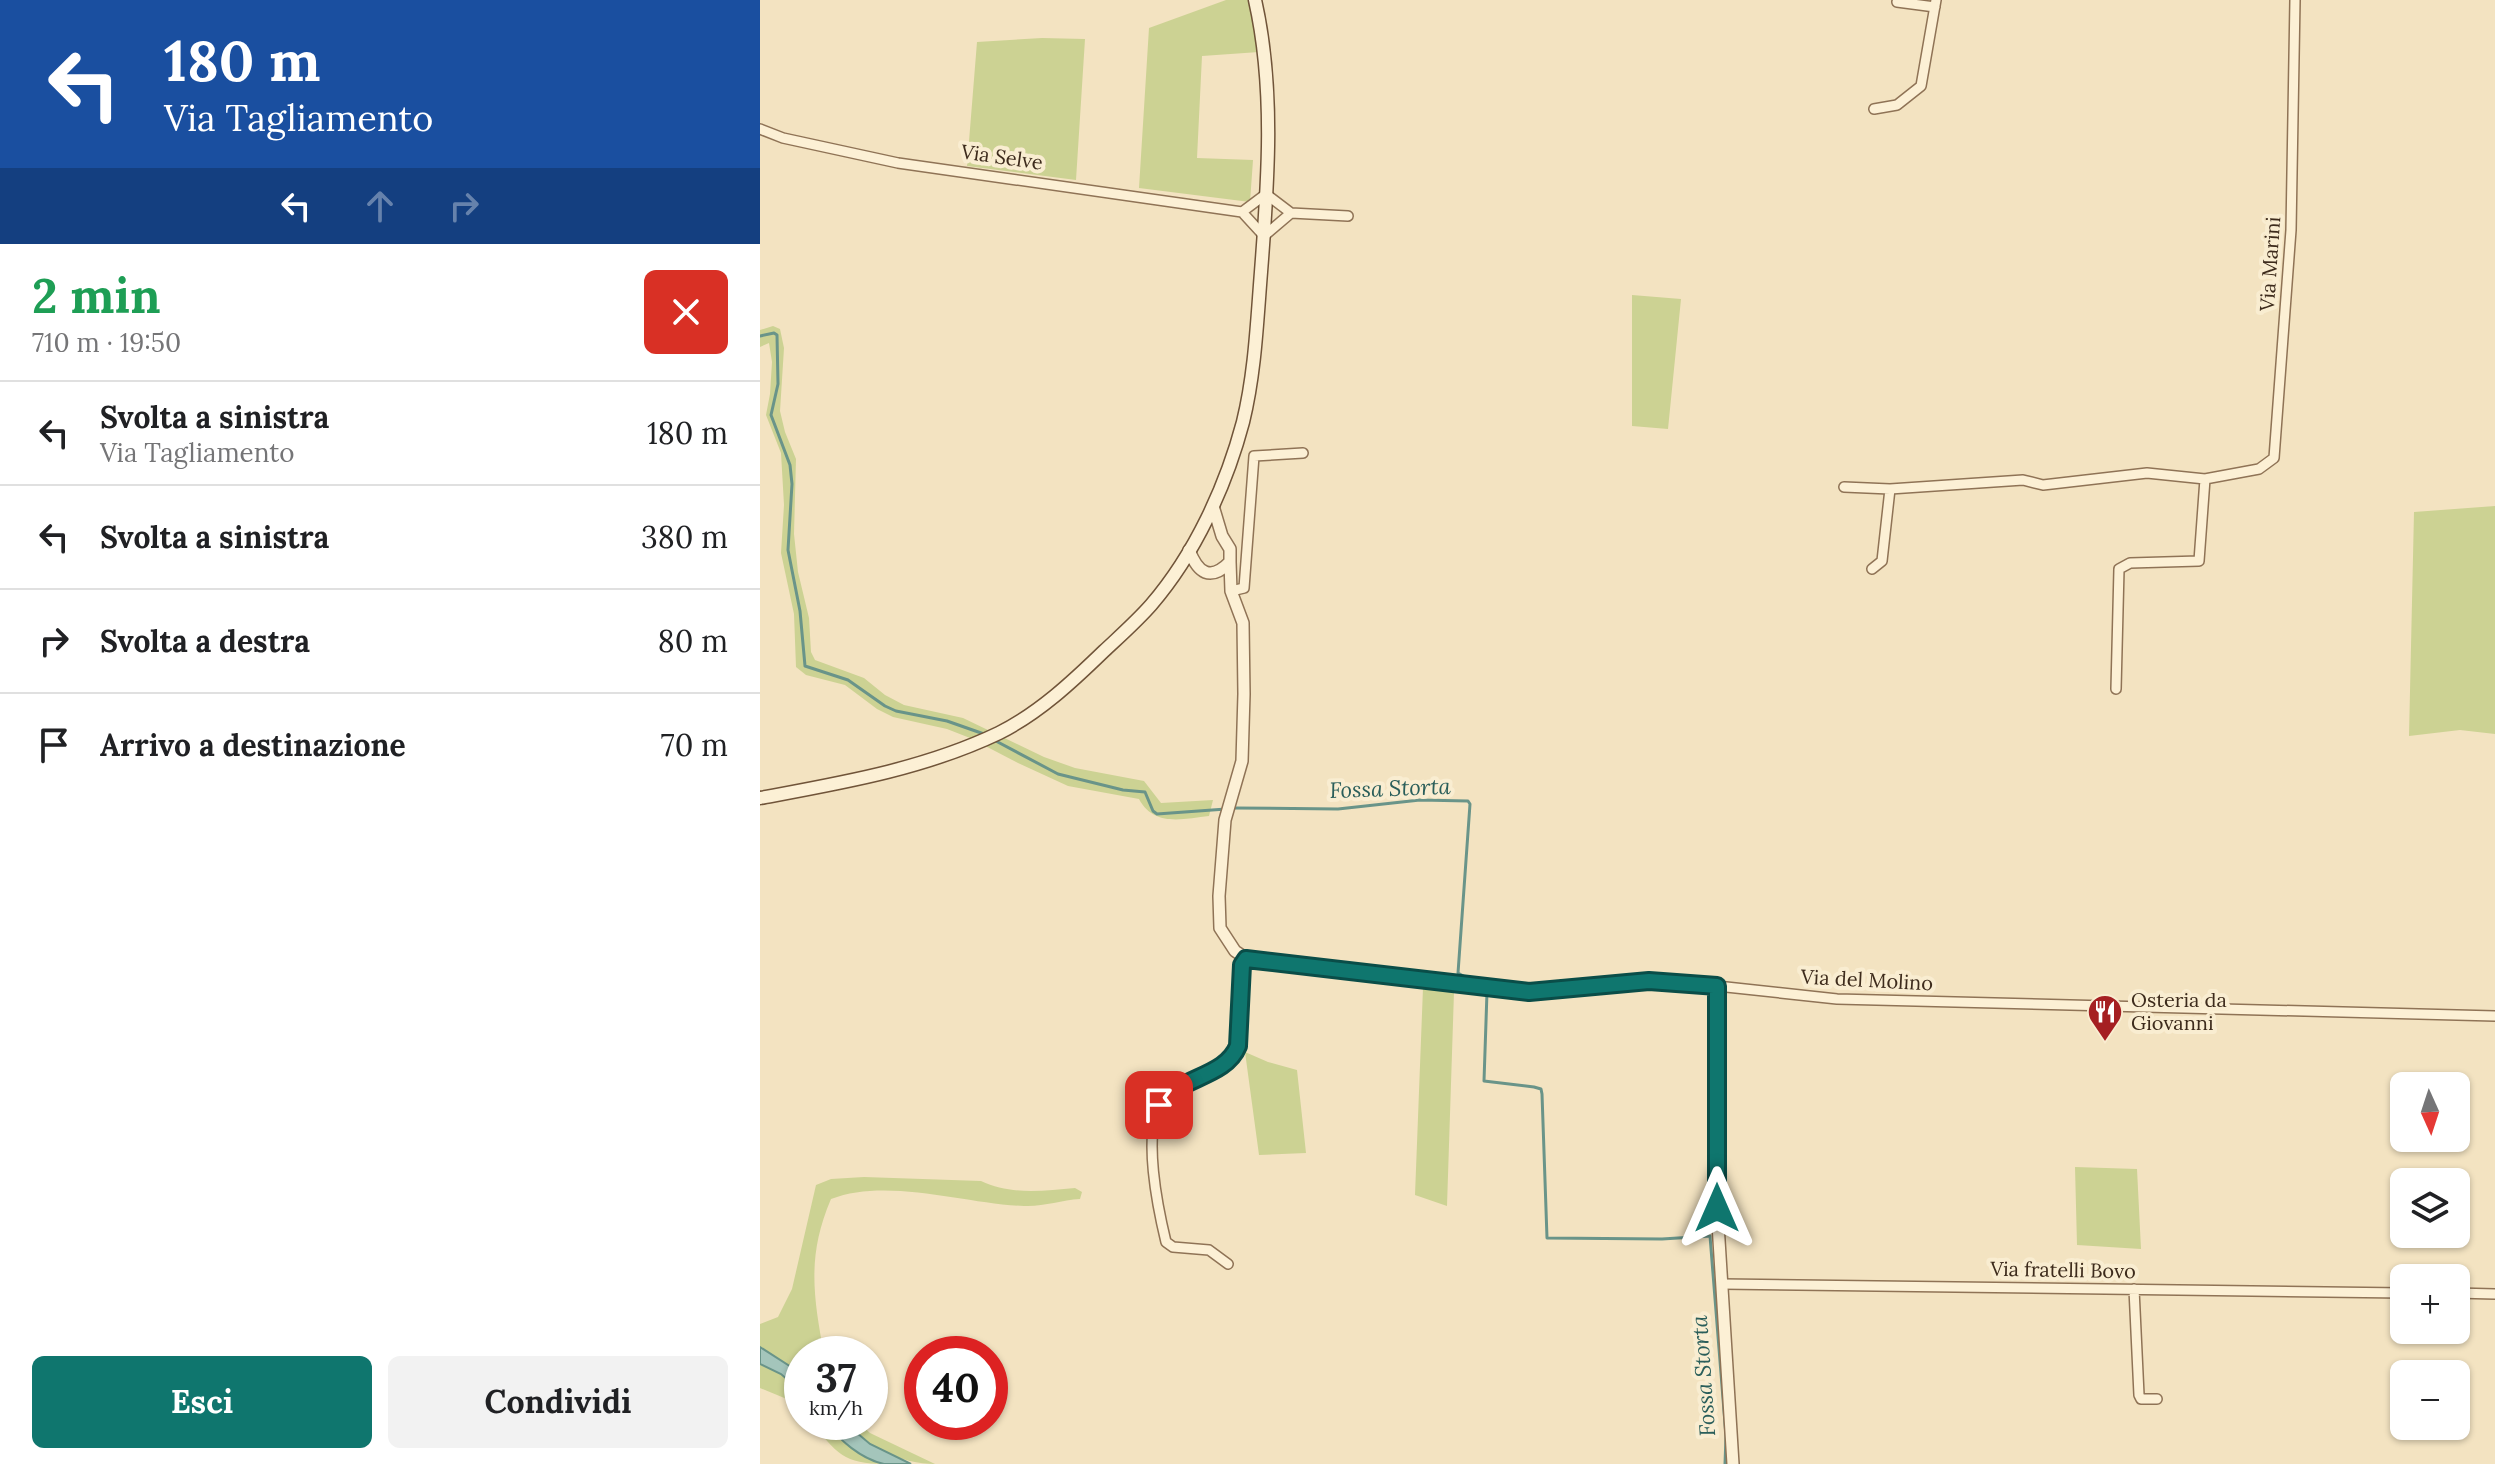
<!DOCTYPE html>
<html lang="it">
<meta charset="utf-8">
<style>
:root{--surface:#fff;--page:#f2f2f2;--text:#202124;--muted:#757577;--line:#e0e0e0;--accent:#0f766e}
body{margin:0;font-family:Lora,serif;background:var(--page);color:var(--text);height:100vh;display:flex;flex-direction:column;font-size:30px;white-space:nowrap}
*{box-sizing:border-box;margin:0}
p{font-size:26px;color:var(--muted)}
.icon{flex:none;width:44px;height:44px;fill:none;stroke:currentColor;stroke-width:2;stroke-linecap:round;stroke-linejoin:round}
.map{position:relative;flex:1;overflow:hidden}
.drawer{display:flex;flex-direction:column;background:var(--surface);width:760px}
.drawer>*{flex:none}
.top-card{background:#1a4fa0;color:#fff;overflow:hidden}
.needle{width:52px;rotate:177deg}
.controls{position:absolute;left:1630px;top:1072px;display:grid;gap:16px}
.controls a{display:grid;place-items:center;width:80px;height:80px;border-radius:12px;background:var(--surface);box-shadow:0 2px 6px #0004;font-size:40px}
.speed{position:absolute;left:24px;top:1336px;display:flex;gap:16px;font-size:40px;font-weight:700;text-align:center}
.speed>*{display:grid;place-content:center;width:104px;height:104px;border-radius:50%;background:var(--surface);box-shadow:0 2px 6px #0004;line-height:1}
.speed small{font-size:20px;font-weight:400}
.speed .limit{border:12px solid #d22;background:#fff;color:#111}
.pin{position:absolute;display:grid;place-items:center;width:68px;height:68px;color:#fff;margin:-34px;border-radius:16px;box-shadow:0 4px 12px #0006}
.me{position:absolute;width:88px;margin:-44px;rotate:0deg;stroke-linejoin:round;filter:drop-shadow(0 0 6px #0008)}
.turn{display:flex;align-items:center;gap:28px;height:168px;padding:0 32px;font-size:36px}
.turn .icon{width:104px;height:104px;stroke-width:2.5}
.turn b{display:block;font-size:56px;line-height:68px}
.lanes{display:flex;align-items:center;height:76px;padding:0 32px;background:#0003;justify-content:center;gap:40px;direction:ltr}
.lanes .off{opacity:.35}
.round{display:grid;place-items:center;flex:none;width:84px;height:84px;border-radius:12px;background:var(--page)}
.summary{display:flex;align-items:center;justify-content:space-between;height:136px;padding:0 32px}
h1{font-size:48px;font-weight:800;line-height:60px;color:#1e9e55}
.button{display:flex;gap:16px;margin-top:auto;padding:16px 32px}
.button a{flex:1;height:92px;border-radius:12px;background:var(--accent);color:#fff;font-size:32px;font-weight:800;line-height:92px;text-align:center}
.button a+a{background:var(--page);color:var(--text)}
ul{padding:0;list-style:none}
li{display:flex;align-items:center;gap:24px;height:104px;padding:0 32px;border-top:2px solid var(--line)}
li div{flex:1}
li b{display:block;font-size:30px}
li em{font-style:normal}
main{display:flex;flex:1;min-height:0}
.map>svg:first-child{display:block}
.green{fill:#ccd293}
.water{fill:#a4c5bb;stroke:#699489;stroke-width:2}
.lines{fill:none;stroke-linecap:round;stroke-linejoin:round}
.stream{stroke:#699489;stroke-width:3}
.minor-casing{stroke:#8f7356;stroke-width:12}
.tertiary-casing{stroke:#8f7356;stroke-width:14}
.secondary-casing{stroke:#705439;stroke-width:15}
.minor{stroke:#fcf0d5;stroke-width:9}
.tertiary{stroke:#fcf0d5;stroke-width:11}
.secondary{stroke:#fcf0d5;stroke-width:12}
.route-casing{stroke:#0a4d48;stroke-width:20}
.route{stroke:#0f766e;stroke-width:14}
.labels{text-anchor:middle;stroke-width:8;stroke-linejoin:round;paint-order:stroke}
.street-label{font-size:20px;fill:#3d2b1c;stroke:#f9edd1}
.poi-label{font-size:20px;fill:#3d2b1c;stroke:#f9edd1;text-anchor:start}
.water-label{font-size:22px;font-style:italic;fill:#2a5e5a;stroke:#f9edd1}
</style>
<main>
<section class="drawer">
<div class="top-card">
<div class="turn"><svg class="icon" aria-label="left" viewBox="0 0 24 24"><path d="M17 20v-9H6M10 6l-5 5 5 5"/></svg><div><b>180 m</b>Via Tagliamento</div></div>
<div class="lanes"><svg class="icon" aria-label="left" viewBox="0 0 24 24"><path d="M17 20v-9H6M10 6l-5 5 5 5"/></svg><svg class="icon off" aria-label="ahead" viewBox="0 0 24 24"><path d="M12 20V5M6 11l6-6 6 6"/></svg><svg class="icon off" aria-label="right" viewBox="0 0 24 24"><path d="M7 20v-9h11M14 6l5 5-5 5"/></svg></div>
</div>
<div class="summary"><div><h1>2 min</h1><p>710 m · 19:50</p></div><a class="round" style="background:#d93025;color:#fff"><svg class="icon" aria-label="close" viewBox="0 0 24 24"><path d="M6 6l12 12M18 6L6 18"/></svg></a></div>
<ul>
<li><svg class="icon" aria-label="left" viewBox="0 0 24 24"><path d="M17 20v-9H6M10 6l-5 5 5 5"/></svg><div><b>Svolta a sinistra</b><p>Via Tagliamento</p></div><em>180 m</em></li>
<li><svg class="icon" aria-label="left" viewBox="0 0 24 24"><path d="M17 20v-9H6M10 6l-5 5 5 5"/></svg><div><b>Svolta a sinistra</b></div><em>380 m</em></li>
<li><svg class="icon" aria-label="right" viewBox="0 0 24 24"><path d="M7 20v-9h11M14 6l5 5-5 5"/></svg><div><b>Svolta a destra</b></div><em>80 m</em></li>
<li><svg class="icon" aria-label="arrive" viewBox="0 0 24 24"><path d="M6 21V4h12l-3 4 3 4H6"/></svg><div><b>Arrivo a destinazione</b></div><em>70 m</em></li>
</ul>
<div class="button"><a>Esci</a><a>Condividi</a></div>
</section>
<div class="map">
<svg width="1735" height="1464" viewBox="0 0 1735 1464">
<rect width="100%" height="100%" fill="#f3e3c1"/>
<!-- green -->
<path class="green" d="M466 0H493L499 52 442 56 437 158 493 160 490 202 379 188 389 28Z
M282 38 325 39 316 180 207 166 217 42Z
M872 295 921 299 908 429 872 426Z
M13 326 20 329 24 348 20 411 25 432 36 459 34 534 38 572 49 618 51 652 55 660 104 678 125 695 144 705 203 718 284 757 315 768 384 781 401 803 453 800 449 816C422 819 394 827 379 799L308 786 258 763 210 738 187 729 133 717 117 709 85 685 46 675 36 667 34 614 21 553 24 505 21 453 6 415 10 394 12 362 9 343 0 347V330Z
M1735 506V734L1700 730 1649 736 1654 512Z
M663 988 694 992 687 1206 655 1195Z
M485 1052 508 1062 537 1070 546 1153 499 1155Z
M1315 1167 1377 1169 1381 1249 1317 1245Z
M104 1177 221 1181C251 1195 282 1191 315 1188L322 1192 320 1199C301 1200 283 1207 264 1206 206 1204 127 1177 71 1199 47 1255 53 1295 64 1354H42V1374L0 1347V1324L18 1317 32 1289 56 1185 71 1179Z
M0 1364C26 1376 42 1379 42 1411L34 1402 0 1388Z
M52 1422H66L78 1438 125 1464C84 1464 76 1453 52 1422Z
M84 1422H98L110 1433 175 1464C142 1464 106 1447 84 1422Z"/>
<!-- water -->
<path class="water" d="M0 1347 42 1374V1392L21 1374 0 1364Z
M66 1422H84L110 1444 151 1464C143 1464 132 1464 124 1464 101 1459 79 1440 66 1422Z"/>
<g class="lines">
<!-- stream -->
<path class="stream" d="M0 336 14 333 17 335 18 384 11 415 30 465 32 484 28 550 40 611 45 666 88 680 125 706 136 711 187 721 224 734
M234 740 298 774 363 790 385 792 393 811 397 814 466 809
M474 808 578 809 660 800 708 801 710 804 698 973 705 977 727 980 728 985
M727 992 724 1081 774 1087 781 1089 782 1094 787 1238 902 1239 950 1236 966 1436 965 1464"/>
<defs>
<path id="minor" d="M1137 2 1175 7
M1114 109 1137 105 1161 86 1176 0
M0 129 23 138 138 163 482 212 504 236 531 213
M482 212 506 194 531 213 588 216
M1084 487 1130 489 1263 480 1283 485 1387 473 1445 479 1499 469 1514 458 1531 230 1535 0
M1112 569 1122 561 1130 489
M471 591 484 588 494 456 543 453
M1356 689 1359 569 1370 563 1439 561 1445 479
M957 986 1077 999 1735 1016
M468 1264 449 1250 413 1247 406 1242C398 1209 382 1133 401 1103 408 1091 423 1083 435 1078 453 1069 470 1065 478 1046L482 965 486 959
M962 1284 1644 1293
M1374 1289 1379 1395 1381 1399H1397
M1696 1293 1735 1294"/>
<path id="tertiary" d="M429 550C438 573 450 582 470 562V549L462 536 453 506
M470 562 471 591 483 623 484 694 482 761 465 820 459 896 460 928 475 951 490 961 769 992 889 981 957 986V1208L973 1464"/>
<path id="secondary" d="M0 798C81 783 164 769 239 733 279 713 312 682 344 651 360 636 377 621 391 605 435 554 466 486 483 422 495 373 497 322 501 272 508 182 515 88 495 0"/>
</defs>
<!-- minor casing -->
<use href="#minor" class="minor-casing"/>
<!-- tertiary casing -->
<use href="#tertiary" class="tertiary-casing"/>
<!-- secondary casing -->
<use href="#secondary" class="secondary-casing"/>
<!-- minor -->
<use href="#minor" class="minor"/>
<!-- tertiary -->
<use href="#tertiary" class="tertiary"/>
<!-- secondary -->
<use href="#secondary" class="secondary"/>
</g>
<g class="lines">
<defs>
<path id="route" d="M399 1105C419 1076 465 1078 478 1046L482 965 486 959 769 992 889 981 957 986V1208"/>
</defs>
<!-- route casing -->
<use href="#route" class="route-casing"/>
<!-- route -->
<use href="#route" class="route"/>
</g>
<!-- icons -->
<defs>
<symbol id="restaurant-pin" viewBox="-11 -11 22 30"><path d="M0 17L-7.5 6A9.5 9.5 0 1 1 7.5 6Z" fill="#a51f22" stroke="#f9edd1"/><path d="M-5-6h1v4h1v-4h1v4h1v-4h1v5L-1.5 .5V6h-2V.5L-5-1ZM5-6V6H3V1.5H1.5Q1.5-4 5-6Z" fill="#fff"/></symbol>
</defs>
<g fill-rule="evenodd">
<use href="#restaurant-pin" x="1325" y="992" width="40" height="54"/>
</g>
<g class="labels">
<!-- street labels -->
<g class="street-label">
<text transform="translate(242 157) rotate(8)" y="7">Via Selve</text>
<text transform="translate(1510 264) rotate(-86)" y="7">Via Marini</text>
<text transform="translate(1107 980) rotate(3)" y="7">Via del Molino</text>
<text transform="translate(1303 1270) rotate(1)" y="7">Via fratelli Bovo</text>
</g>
<!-- poi labels -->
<g class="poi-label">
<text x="1371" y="1007">Osteria da<tspan x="1371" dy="23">Giovanni</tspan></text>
</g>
<!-- water labels -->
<g class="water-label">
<text transform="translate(630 788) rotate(-2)" y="8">Fossa Storta</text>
<text transform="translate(943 1376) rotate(-94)" y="8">Fossa Storta</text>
</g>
</g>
</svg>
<div class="controls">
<a><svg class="needle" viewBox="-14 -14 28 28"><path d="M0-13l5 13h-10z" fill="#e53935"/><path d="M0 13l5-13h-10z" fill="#757577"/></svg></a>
<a><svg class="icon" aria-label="layers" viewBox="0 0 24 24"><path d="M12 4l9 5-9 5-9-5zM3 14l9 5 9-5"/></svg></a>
<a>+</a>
<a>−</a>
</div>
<div class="speed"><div>37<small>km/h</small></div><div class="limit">40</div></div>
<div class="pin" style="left:399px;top:1105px;background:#d93025"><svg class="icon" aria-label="arrive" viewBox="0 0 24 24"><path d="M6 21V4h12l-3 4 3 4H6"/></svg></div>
<svg class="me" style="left:957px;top:1208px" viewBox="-20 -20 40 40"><path d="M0-17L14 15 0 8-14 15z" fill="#0f766e" stroke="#fff" stroke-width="4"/></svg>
</div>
</main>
